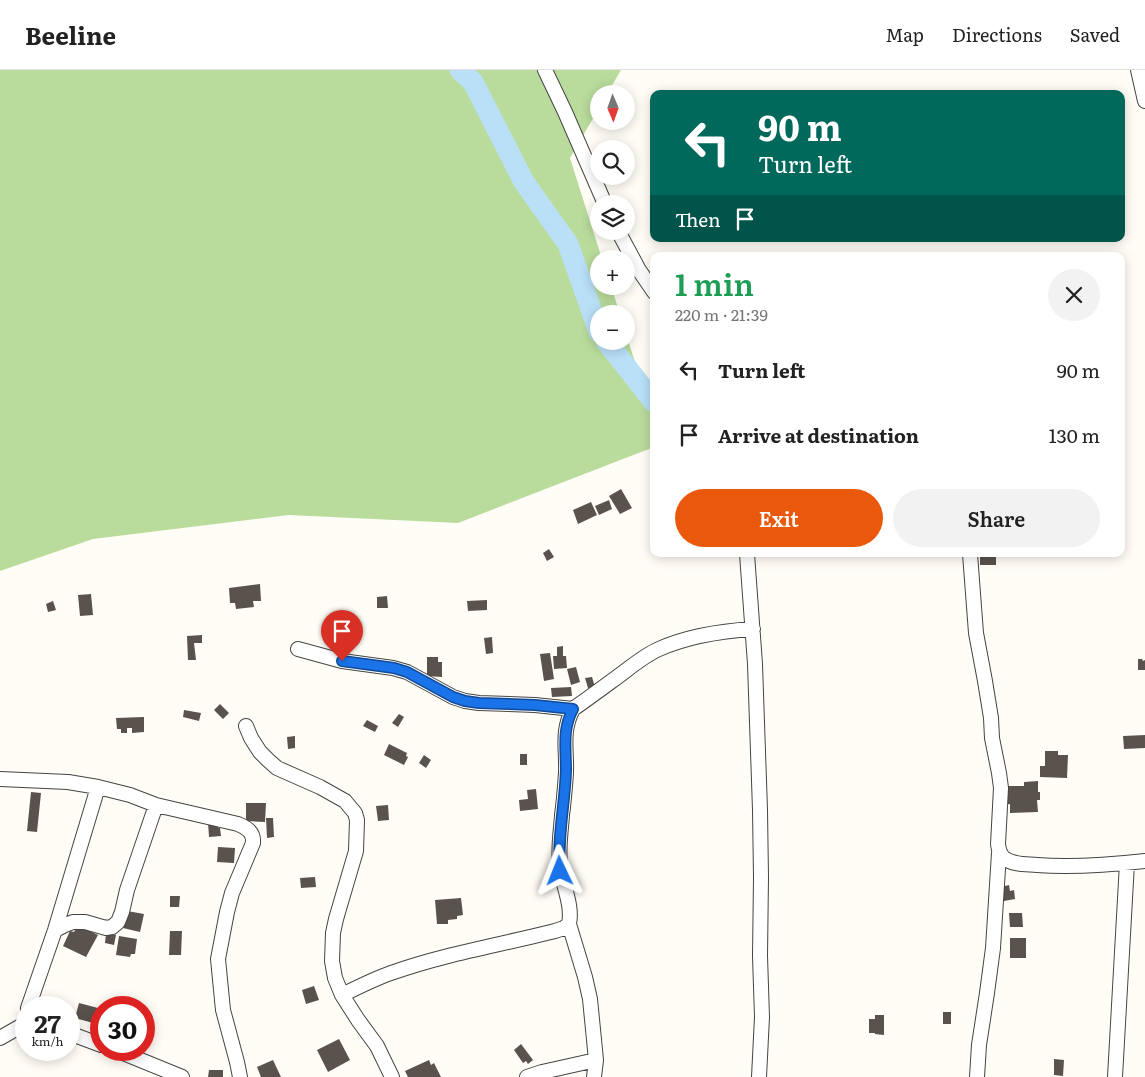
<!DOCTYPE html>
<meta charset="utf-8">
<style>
:root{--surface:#fff;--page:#f2f2f2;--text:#222;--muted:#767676;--line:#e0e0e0;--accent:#ea580c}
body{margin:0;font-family:Literata,serif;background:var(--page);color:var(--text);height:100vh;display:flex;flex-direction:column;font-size:19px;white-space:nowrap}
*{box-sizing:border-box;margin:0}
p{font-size:16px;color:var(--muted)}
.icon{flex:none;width:28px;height:28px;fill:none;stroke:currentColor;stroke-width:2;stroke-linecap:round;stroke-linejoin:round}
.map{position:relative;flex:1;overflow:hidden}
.sheet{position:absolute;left:650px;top:182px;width:475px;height:305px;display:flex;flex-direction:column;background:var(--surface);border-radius:10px;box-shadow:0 2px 12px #0003}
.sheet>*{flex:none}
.banner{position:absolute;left:650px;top:20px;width:475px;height:152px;border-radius:10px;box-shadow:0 2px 12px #0003;background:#00695c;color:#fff;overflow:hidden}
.needle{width:32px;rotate:178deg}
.tools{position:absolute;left:590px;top:15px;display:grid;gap:10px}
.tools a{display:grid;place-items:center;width:45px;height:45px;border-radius:50%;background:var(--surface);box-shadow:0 2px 12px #0003;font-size:25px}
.speed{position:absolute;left:15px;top:926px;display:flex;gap:10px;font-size:25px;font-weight:700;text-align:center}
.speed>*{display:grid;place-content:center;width:65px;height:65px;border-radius:50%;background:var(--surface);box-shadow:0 2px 12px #0003;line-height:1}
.speed small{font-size:12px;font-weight:400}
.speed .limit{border:8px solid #d22;background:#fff;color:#111}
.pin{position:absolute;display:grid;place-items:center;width:42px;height:42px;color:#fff;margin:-51px -21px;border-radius:50% 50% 50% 0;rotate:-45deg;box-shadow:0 0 5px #0007}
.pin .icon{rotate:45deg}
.me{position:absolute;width:55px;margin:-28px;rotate:358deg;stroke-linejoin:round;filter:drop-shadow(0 0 4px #0008)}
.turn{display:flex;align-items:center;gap:18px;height:105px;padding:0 25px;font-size:22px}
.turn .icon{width:65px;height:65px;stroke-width:2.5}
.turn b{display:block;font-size:35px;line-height:42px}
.then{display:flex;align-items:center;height:48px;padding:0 25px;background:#0003;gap:10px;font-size:19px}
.round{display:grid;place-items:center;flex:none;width:52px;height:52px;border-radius:26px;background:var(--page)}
.headline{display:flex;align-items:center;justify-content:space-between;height:85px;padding:0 25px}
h1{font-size:30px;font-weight:600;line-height:38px;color:#1e9e55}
.primary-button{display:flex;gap:10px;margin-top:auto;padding:10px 25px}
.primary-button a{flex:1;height:58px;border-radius:30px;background:var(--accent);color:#fff;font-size:20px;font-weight:600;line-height:58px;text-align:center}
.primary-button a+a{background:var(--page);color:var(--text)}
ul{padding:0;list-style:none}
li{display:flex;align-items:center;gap:15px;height:65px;padding:0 25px}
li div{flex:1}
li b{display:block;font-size:19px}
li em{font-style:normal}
header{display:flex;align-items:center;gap:30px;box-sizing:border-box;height:70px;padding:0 25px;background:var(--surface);border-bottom:1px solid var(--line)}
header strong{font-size:24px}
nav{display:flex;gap:28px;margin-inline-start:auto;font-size:18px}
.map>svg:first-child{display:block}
.forest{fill:#b9dc9c}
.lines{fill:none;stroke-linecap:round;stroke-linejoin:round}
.river{stroke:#b9e0f7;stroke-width:21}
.building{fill:#5a524d}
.minor-casing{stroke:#444;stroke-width:16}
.minor{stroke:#fff;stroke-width:14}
.route-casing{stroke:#114b97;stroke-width:12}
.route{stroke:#1a73e8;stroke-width:9}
</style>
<header>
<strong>Beeline</strong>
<nav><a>Map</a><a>Directions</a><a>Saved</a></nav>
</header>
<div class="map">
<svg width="1145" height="1007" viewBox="0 0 1145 1007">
<rect width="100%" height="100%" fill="#fffdf5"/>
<!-- forest -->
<path class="forest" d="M0 0H621L607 24H599V38L570 88 602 189H599V216H611L620 244H599V271H626V264L654 351V377L458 453 289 445 93 469 0 501Z"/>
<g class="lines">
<!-- river -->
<path class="river" d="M460 0 473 12 524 112 568 174 599 262
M606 271 654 332"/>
</g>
<!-- building -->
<path class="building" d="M621 419 632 438 620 444 609 426Z
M609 430 612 439 599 445 595 436Z
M591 432 597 445 578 454 573 440Z
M549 479 554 487 547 491 543 483Z
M980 484H996V495H980Z
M260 514 261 531H253L254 537 236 539 235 533H230L229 518Z
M91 524 93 545 80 546 78 525Z
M387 526 388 538H377V527Z
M487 530V540L468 541 467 531Z
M53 531 56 540 48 542 46 534Z
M202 565V573H194L196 590H188L187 566Z
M492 567 493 583 486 584 484 568Z
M563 576V586H566L567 598 554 599 553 586H557V577Z
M550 583 554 609 544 611 540 584Z
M427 587H438V592H442V607L427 606Z
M1138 589H1142L1143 591 1145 590V600H1138Z
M576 597 580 612 571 615 567 599Z
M592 607 595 617 588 618 585 608Z
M571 617 572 626 552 627 551 618Z
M220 634 229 643 223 649 214 640Z
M184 640 201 643 199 651 183 647Z
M399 644 404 647 398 657 392 653Z
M144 647V662L132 663V658H127V663H121V659H117L116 648Z
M367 650 378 656 375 662 363 656Z
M1145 665V678L1124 679 1123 666Z
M295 666V678L288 679 287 667Z
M389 674 407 683 406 686 408 687 404 695 384 685Z
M1045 681H1058V685H1068L1067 708 1040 707V696H1045Z
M520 684H527V695H520Z
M424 685 431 690 426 698 419 693Z
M1038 711V722H1040V730H1037L1038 742 1010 743V734L1004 735V724H1008V716H1024V712Z
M536 719 538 739 520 741 519 730 528 729 527 720Z
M31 722 41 723 37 762 27 761Z
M246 733H266L265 752 246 751Z
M388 735 389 750 378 751 376 736Z
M266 748H273L274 767 267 768Z
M208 752H218V758H220L221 766 209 767Z
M218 777 235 778 234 793 217 792Z
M315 807 316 817 301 818 300 808Z
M1009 815 1010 821 1014 820 1015 829 1004 831 1001 817Z
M170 826H180L179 837H170Z
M461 828 463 845 457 846V849L448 850V854H437L435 830Z
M127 841 144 844 140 862 123 858Z
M1009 843H1022L1023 857H1010Z
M81 857 98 865 86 887 63 876 70 861 74 862 76 858 80 860Z
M170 861H182L181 885H169Z
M106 864 116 865 114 875 105 873Z
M119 866 137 869 135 884H131L130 887 116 885Z
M1010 868H1026V888H1010Z
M314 916 319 930 306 934 302 920Z
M79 933 98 938 93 953 75 948Z
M943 942H951V954H943Z
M875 945H884V965L875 964V963H869V949H875Z
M339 969 350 990 328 1002 317 980Z
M521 974 533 990 528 994 526 991 523 993 514 980Z
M1054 989 1064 990 1063 1006 1054 1005Z
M273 990 281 1007H261L257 997Z
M429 990 431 995 434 993 441 1007H408L405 1001Z
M209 1000H223V1007H208Z"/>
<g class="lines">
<defs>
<path id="minor" d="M545 0 565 42 605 134
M1138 0 1145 31
M618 161 639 200 654 222
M747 484 755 594 760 740 761 807 760 886 762 947 759 1007
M970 484 976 563 985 611 991 648 992 668 999 703 1001 718 998 774C999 780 999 784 1004 788 1013 795 1026 794 1037 795 1073 798 1109 795 1145 791
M298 579 342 591 393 598 407 602 453 627 465 631 479 633 535 635 573 639
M246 656 251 668 260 682 268 690 277 698 320 717 345 731 355 743 357 750 356 781 336 849 333 863 332 891 335 908 342 925 358 950 377 976 392 1007
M0 709 68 712 98 717 130 725 156 735 238 754C247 758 254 762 253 773L232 823 227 842 218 889 223 940 237 992 240 1007
M569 854 585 907 590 929 596 990 594 1007
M55 860 65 855 73 852H85L106 858 112 857 118 852 122 842 127 820 156 735
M342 925C358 917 374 909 391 903 444 884 500 875 555 861L564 858 569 854C573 834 562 815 560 794 558 778 561 761 562 745 564 731 565 717 566 703 567 679 561 662 573 639 589 628 605 616 620 605 632 596 645 585 659 579 688 566 721 561 753 559
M28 938 55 860 98 717
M69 963 101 975
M0 968 21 956 26 955
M116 980 182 1007
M527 1007 542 1002 596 990
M977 1007 979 975 987 923 993 878 999 783
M1115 1007 1127 793"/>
</defs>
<!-- minor casing -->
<use href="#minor" class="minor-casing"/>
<!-- minor -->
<use href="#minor" class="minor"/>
</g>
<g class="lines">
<defs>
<path id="route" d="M342 591 394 598 407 602 453 627 465 631 479 633 535 635 573 639C562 660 566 677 566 700 565 734 557 767 560 801"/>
</defs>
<!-- route casing -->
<use href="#route" class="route-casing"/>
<!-- route -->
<use href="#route" class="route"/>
</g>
</svg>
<div class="tools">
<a><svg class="needle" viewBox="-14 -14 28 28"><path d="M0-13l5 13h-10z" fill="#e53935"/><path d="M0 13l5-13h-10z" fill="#767676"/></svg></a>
<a><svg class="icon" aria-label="search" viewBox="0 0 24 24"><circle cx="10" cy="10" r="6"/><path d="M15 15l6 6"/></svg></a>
<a><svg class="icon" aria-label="layers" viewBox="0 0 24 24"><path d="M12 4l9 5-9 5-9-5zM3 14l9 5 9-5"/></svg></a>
<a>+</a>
<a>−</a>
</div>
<div class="speed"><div>27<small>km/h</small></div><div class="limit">30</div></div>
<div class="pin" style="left:342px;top:591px;background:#d93025"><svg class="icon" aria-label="arrive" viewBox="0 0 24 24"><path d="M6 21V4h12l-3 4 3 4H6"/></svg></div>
<svg class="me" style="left:560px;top:801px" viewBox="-20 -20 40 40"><path d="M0-17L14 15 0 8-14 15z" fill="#1a73e8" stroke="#fff" stroke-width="4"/></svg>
<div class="banner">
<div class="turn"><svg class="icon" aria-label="left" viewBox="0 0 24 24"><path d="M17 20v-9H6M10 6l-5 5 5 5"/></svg><div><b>90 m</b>Turn left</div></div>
<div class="then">Then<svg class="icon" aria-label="arrive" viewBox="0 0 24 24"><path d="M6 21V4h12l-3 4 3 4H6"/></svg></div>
</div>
<section class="sheet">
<div class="headline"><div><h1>1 min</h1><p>220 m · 21:39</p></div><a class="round"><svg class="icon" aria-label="close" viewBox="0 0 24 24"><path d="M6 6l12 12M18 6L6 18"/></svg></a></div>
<ul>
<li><svg class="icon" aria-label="left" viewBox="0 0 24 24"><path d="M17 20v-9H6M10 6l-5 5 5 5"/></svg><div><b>Turn left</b></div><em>90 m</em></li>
<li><svg class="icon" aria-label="arrive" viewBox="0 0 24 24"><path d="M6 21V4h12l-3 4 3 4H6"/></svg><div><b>Arrive at destination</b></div><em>130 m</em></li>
</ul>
<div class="primary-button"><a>Exit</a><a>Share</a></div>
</section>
</div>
